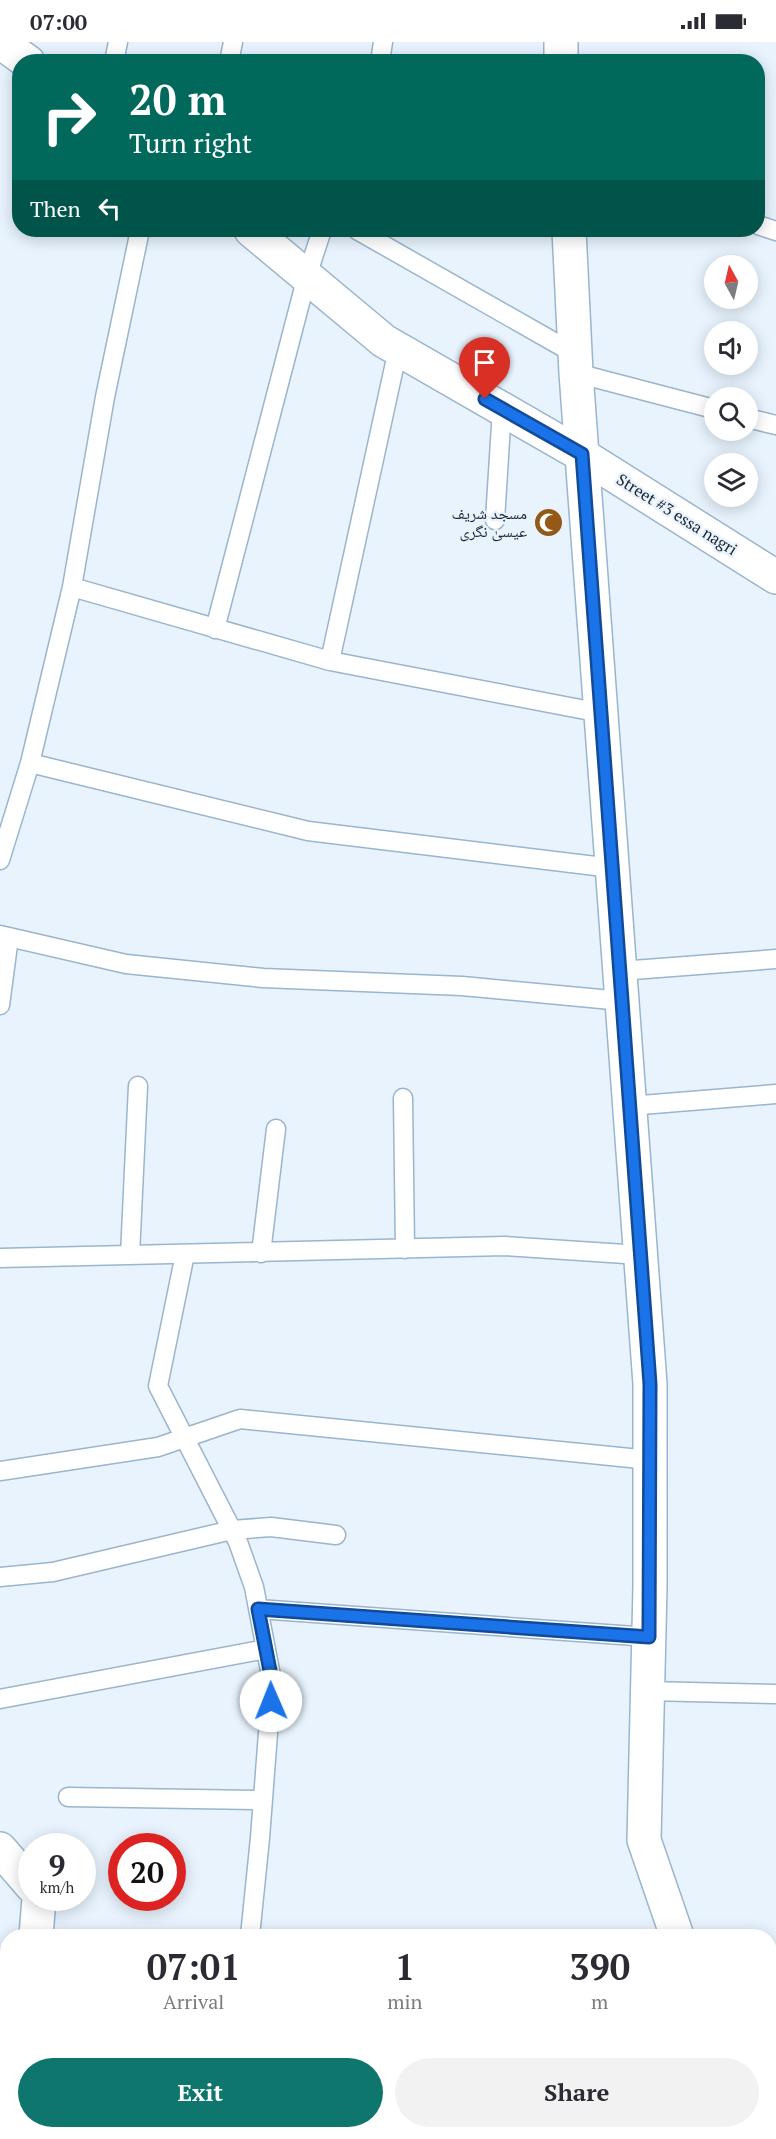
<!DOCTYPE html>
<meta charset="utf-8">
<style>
:root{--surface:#fff;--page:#f2f2f3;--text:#2b2b33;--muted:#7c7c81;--accent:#0f766e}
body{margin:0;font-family:"PT Serif","Noto Naskh Arabic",serif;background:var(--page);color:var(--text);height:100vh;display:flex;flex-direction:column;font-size:22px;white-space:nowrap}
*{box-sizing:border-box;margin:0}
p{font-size:20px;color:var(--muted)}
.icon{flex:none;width:33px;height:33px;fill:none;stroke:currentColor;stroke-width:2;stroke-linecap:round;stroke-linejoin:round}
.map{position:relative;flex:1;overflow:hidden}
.side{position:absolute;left:0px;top:1887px;width:777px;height:210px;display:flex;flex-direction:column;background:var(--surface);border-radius:24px 24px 0 0;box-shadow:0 3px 15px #0003}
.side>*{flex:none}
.banner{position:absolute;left:12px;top:12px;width:753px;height:183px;border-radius:24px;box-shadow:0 3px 15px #0003;background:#00695c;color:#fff;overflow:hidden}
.needle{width:39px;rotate:352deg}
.buttons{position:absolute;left:704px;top:213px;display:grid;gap:12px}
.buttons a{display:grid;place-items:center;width:54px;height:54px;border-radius:50%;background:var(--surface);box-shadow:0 3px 15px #0003;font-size:30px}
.speed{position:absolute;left:18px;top:1791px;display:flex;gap:12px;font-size:30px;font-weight:700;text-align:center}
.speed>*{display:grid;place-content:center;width:78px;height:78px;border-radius:50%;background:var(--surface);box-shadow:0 3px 15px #0003;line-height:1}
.speed small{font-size:15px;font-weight:400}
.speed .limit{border:9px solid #d22;background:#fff;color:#111}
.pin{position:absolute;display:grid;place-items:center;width:51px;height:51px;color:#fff;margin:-62px -26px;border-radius:50% 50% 50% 0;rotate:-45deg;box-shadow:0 0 6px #0007}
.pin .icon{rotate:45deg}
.me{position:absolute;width:66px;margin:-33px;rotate:359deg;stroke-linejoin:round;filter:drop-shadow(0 0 4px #0008)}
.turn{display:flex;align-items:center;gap:21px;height:126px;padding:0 18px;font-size:27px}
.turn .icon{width:78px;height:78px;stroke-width:2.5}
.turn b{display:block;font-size:42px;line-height:51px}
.then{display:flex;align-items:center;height:57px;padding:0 18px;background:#0003;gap:12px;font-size:22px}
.eta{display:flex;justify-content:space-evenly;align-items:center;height:102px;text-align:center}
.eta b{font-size:36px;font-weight:800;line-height:42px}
.button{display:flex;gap:12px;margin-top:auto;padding:12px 18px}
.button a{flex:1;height:69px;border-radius:36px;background:var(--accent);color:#fff;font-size:24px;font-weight:800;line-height:69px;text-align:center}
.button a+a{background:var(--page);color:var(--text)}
.status{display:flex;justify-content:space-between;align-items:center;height:42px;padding:0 30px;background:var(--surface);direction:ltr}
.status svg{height:16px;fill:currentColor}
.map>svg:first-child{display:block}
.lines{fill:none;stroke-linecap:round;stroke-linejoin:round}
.service-casing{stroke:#9ab5cc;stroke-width:21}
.minor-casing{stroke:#9ab5cc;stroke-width:36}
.service{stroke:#fff;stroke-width:18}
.minor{stroke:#fff;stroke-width:33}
.route-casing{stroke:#114b97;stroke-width:15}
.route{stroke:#1a73e8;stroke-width:10}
.labels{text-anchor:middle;stroke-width:5;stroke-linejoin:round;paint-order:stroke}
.poi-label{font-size:16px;fill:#1c262f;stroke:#e8f3fd;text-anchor:end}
.street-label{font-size:16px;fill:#1c262f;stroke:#e8f3fd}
</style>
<div class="status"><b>07:00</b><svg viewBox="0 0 49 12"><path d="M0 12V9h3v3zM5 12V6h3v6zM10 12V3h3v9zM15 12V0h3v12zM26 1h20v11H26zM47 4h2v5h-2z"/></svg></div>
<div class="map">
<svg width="776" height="2097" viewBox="0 0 776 2097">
<rect width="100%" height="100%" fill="#e8f3fd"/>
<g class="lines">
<defs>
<path id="service" d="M114 20 118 0
M229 20 233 0
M380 20 383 0
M758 183 776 189
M357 188 575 312
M576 331 714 367
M747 376 776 383
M495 478 502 367
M72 545 330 619 398 307
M215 587 307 234 322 188
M330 619 601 671
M30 721 308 789 612 826
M0 818 30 721 72 545 105 355 140 188
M0 893 126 922 263 936 462 944 622 959
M620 929 776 917
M0 963 9 895
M403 1056 405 1207
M629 1064 776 1052
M261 1211 276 1087
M185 1212 158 1344 238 1500 254 1545 272 1639 260 1796 250 1894
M130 1213 138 1044
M0 1216 505 1204 640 1213
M0 1429 158 1405 240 1377 650 1418
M0 1535 53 1530 232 1488 271 1485 336 1493
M258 1567 649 1595
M647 1649 776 1652
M0 1657 266 1607
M68 1755 263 1758
M0 2037 8 2038"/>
<path id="minor" d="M0 0 28 20
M561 0V20
M251 188 384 299 582 413 776 535
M569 188 576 331 650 1342V1545L644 1798 677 1894
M0 1807 32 1844
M36 1894 39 1856
M770 1956 776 1954
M288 2090 332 2097
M21 2097 23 2090
M542 2097 552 2090"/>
</defs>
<!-- service casing -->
<use href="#service" class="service-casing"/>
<!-- minor casing -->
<use href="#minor" class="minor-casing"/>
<!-- service -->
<use href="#service" class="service"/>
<!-- minor -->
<use href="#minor" class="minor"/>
</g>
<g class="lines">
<defs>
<path id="route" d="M271 1659 272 1639 258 1567 649 1595 650 1342 582 412 485 357"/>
</defs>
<!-- route casing -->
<use href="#route" class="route-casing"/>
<!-- route -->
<use href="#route" class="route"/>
</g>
<!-- icons -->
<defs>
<symbol id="mosque-disc" viewBox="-11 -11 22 22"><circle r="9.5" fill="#945917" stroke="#e8f3fd"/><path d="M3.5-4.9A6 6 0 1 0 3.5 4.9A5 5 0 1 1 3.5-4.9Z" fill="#fff"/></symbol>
</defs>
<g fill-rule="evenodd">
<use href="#mosque-disc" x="532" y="464" width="33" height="33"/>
</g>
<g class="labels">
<!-- poi labels -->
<g class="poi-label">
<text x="527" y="477">مسجد شریف<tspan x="527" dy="18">عیسیٰ نگری</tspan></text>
</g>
<!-- street labels -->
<g class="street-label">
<text transform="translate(677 472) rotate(32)" y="6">Street #3 essa nagri</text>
</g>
</g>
</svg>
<div class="buttons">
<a><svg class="needle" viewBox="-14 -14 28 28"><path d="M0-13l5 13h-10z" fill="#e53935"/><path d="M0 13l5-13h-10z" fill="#7c7c81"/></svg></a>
<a><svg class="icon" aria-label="sound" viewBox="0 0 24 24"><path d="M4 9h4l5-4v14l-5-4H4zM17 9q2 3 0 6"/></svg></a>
<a><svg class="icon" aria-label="search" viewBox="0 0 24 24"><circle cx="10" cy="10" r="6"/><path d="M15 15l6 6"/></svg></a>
<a><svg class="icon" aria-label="layers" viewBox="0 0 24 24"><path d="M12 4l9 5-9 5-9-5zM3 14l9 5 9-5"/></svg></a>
</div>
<div class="speed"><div>9<small>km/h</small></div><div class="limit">20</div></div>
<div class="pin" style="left:485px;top:357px;background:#d93025"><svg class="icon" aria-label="arrive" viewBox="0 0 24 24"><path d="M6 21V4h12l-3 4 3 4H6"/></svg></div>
<svg class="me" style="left:271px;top:1659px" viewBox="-20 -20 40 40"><circle r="19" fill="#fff"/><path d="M0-13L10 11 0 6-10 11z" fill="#1a73e8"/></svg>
<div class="banner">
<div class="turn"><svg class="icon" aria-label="right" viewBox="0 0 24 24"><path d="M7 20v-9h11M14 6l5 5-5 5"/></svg><div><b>20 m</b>Turn right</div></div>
<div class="then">Then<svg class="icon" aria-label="left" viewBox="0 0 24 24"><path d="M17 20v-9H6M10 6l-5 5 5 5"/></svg></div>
</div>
<section class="side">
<div class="eta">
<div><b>07:01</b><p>Arrival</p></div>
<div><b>1</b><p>min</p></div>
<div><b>390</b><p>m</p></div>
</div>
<div class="button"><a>Exit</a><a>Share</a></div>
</section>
</div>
